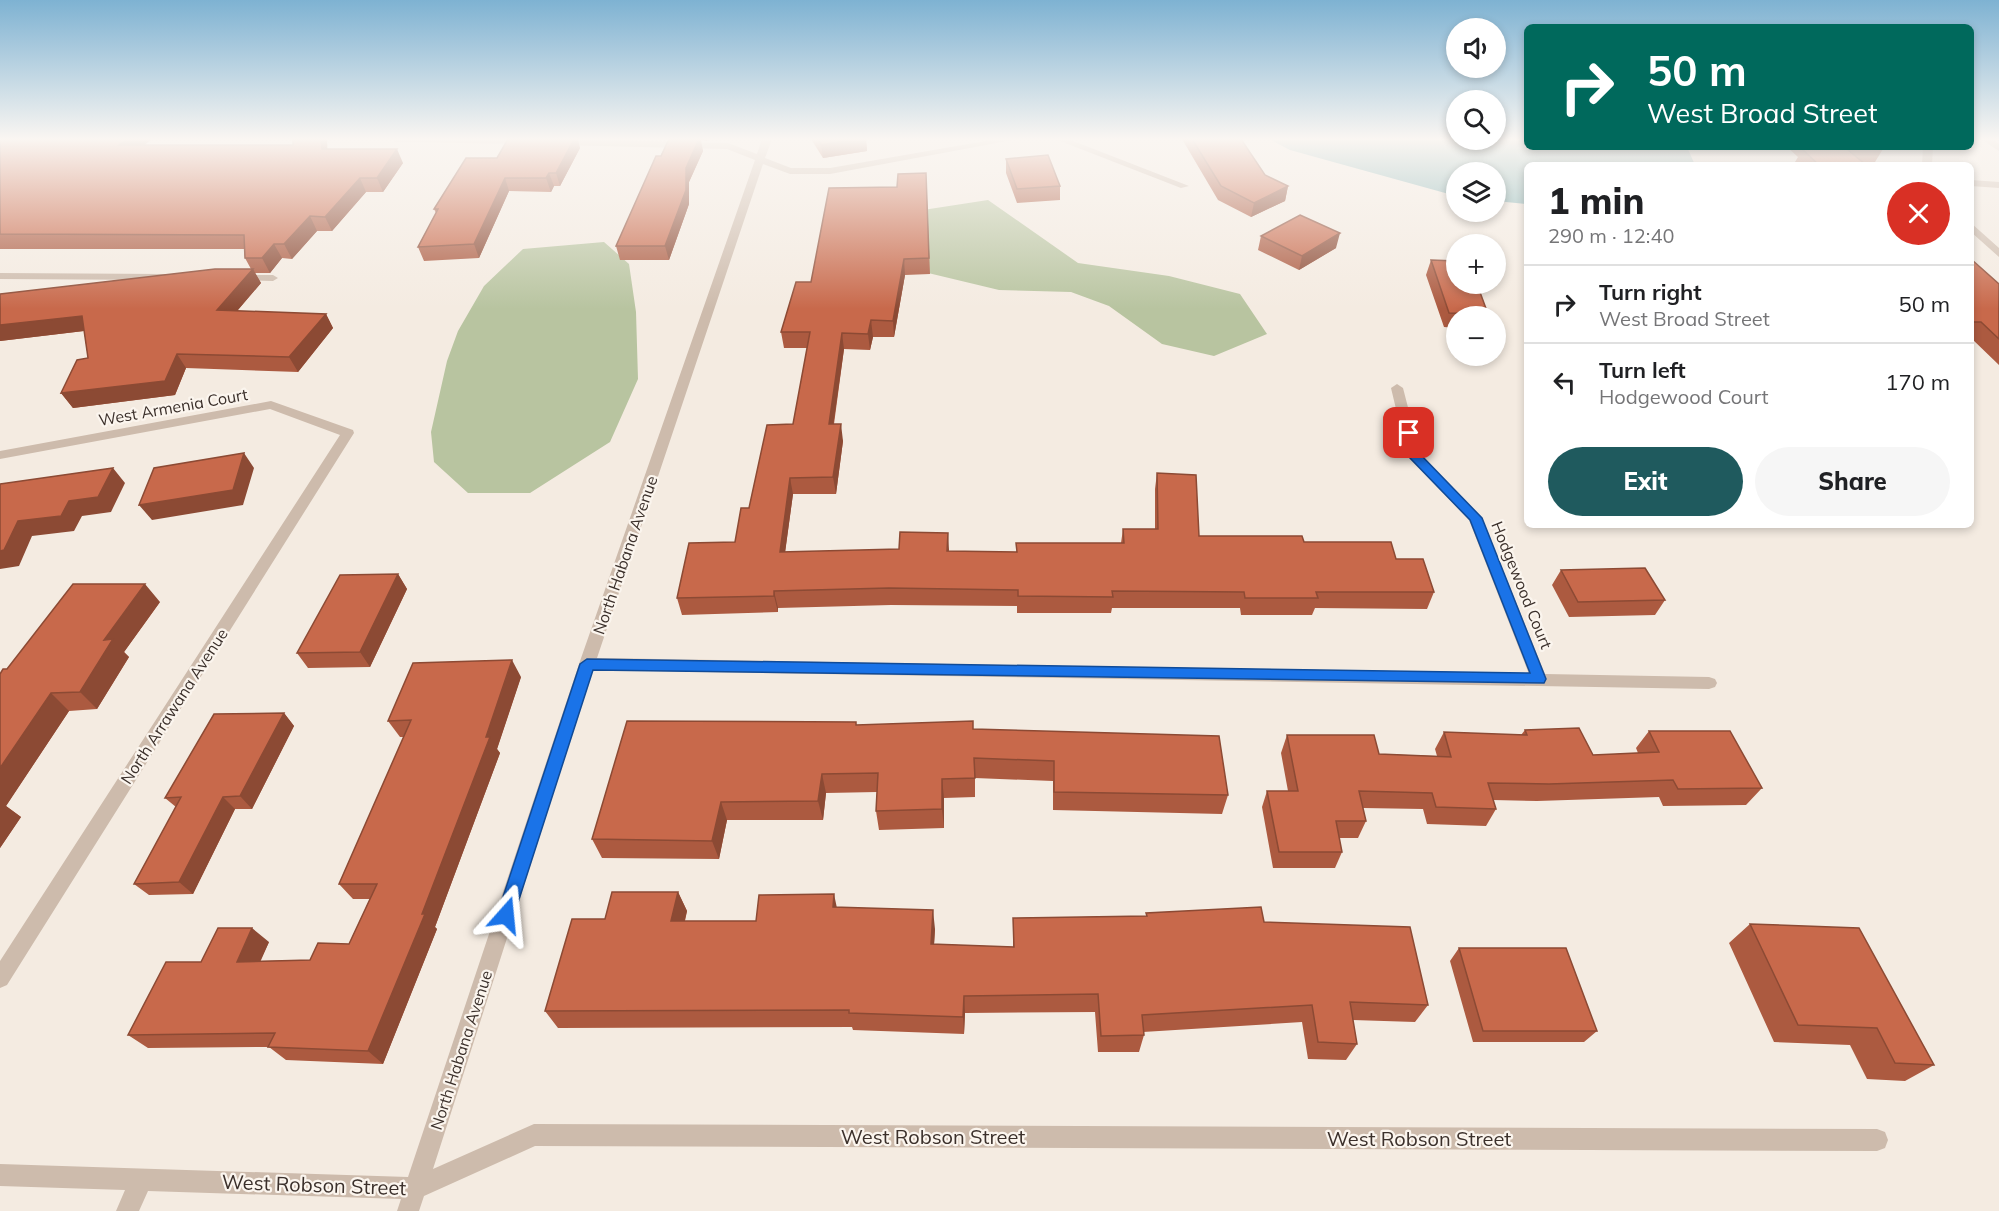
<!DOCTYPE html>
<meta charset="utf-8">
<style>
:root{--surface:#fff;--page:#f6f6f6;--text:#202124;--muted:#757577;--line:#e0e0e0;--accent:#1f5a5e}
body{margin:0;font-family:Mulish,sans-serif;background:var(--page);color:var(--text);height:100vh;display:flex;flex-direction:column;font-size:22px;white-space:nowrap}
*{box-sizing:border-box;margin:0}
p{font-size:20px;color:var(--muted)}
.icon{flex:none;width:33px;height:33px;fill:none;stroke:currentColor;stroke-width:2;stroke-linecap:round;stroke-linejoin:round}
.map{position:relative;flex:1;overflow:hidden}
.sheet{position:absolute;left:1524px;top:162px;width:450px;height:366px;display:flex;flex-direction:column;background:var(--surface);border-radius:9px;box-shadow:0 3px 9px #0003}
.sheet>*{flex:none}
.guide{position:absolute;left:1524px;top:24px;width:450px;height:126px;border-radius:9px;box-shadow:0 3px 9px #0003;background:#00695c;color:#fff;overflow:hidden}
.controls{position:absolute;left:1446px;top:18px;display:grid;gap:12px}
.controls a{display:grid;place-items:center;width:60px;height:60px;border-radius:50%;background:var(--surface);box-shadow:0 3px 9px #0003;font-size:30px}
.pin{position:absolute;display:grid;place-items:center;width:51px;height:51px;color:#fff;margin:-26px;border-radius:12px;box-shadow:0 3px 9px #0006}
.me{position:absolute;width:66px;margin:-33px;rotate:18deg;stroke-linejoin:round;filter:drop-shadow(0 0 4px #0008)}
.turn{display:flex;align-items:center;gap:21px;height:126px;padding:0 24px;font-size:27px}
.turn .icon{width:78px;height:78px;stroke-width:2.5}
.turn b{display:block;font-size:42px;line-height:51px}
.round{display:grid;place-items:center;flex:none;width:63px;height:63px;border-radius:32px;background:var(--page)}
.headline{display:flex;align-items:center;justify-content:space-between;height:102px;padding:0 24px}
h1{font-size:36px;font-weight:800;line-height:45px}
.button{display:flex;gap:12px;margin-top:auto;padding:12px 24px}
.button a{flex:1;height:69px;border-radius:36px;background:var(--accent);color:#fff;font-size:24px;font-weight:800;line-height:69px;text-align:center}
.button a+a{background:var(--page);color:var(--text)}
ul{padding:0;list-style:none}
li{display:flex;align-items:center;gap:18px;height:78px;padding:0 24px;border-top:2px solid var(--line)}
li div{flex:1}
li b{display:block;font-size:22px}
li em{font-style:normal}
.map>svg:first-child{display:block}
.green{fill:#b8c4a0}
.water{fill:#7fb0b2}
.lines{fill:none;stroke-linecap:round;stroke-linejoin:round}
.minor{fill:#cdbbac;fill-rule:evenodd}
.wall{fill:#ac5a40}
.shaded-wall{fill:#8c4a34}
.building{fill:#c8694b;stroke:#8c4a34;stroke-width:1.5}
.route{fill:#1a73e8;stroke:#114b97;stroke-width:1.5}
.labels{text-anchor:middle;stroke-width:4.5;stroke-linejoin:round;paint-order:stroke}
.street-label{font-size:16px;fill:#3b302b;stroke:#fbf5ee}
.near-street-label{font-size:20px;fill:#3b302b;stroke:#fbf5ee}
</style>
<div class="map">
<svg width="1999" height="1211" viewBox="0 0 1999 1211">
<rect width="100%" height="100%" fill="#f4ebe1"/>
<!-- green -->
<path class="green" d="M988 200 1078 263 1169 276 1240 294 1267 334 1214 356 1162 344 1109 306 1071 292 999 290 924 272 910 212Z
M604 242 629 264 636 312 638 379 610 442 530 493H468L434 462 431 432 447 361 458 331 484 286 523 249Z"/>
<!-- water -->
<path class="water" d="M1269 139H1527V147H1687L1695 165H1527V204L1496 201V172H1456V196L1290 150Z"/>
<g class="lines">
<!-- minor -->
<path class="minor" d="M391 139H529L531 141 526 144 395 142Z
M762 139H772L765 158 791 168H830L997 139H1018L830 174H790L763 164 597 658 1529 674 1469 520 1407 455 1391 388 1397 384 1403 388 1420 454 1482 518 1545 674 1709 677 1715 679 1717 683 1715 687 1709 689 593 670 433 1169 534 1124 1877 1129 1885 1132 1888 1140 1885 1148 1877 1151 535 1146 424 1196 419 1211H397L401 1199 148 1191 139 1211H116L125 1190 0 1186V1164L408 1177 579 664 755 160 727 149 559 145 554 142 561 139 728 143 757 154Z
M1055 139H1068L1189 186 1181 188Z
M1981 139H1992L1999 144V151Z
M1923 147H1933L1932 165H1922Z
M1971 180 1999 182V188L1971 186Z
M1971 223 1999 248V257L1971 232Z
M0 273 165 274 170 277 165 280 0 279Z
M240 275H273L278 278 273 281 236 280 235 278Z
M271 401 353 430 354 433 7 985 0 988V961L340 435 270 409 0 459V451Z"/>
</g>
<!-- wall -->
<path class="wall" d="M0 139 144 145H293V139H327V149L403 163 383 192H366L332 231H317L292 259 282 258 270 273H255L261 283 237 311 326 314 333 328 298 372 186 368 175 395 73 408 61 393 88 358 84 331 0 341V294L251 269 245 258 244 249H0Z
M669 139H708L707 141 701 140 703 151 689 182V204L669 260H620L616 246Z
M811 139H866L867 151 823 158Z
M1182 139H1241L1265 175 1288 186 1285 201 1251 217 1218 200Z
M1787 147H1882L1883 149 1875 162H1863L1866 165H1797L1795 162 1798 157Z
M580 148 560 186H554L551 192 509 191 479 258 424 261 418 247 436 213 434 209 497 158Z
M1006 159 1060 186V200L1017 203 1006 173Z
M926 173 930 274 905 275 894 337H873L870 350 844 349 834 424 843 441 836 494H793L785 552 949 551 1016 552 1121 543 1123 529H1155V489L1157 473 1199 536 1304 542 1396 559 1434 592 1427 609 1315 608 1312 615H1241L1240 608H1112L1111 613H1017V606L891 605 778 608V612L682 615 677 598 735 542 749 508 793 424 807 348H784L781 332 811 282 897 187Z
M1261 236 1336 248 1299 270 1258 250Z
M1971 259 1999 284V365L1971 338Z
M1431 260 1488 314 1487 316H1456V328L1444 327 1426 275Z
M1561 570 1665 600 1655 615 1569 617 1552 585Z
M398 574 407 589 370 667 308 668 297 653Z
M160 602 124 652 129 657 97 709 69 711 6 806 21 817 0 848 7 669Z
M521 677 497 749 500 753 435 927 437 929 383 1064 286 1060 269 1047 148 1048 128 1035 201 962 269 942 260 961 310 960 349 944 370 899H353L339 884 404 737H400L388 721Z
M284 713 294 726 252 809H235L193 894 149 895 134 884 176 807 165 798Z
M857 725 973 729 1228 795 1222 814 1053 810V781L975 778V797L944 798V828L879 830 876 811 877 792 826 793 823 820H727L719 859 602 858 592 839Z
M1525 730 1593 755 1638 753 1636 748 1649 731 1762 788 1746 805 1663 806 1659 797 1537 801 1493 800 1496 809 1486 826 1427 824 1423 809 1363 808 1366 821 1358 838H1339L1342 852 1335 868H1273L1262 807 1267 791H1288L1281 753 1287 735 1379 754 1437 756 1435 749 1444 732 1521 735Z
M678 892 687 911 685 921H756L837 907 935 929 934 944 1013 947V918L1146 916V913L1264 922 1428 1005 1415 1022 1353 1020 1357 1044 1346 1060 1308 1059 1302 1022 1143 1032 1144 1035 1139 1052H1098L1095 1012 965 1013 964 1034 853 1030 852 1027 558 1028 545 1011 605 919Z
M1750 924 1934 1065 1905 1081 1867 1079 1850 1045 1774 1042 1729 943Z
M1459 948 1597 1031 1584 1042H1473L1450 961Z"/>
<!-- shaded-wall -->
<path class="shaded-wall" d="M126 139H152L127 159 119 145Z
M321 139H327L328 163 322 149Z
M574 139H578L580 148 560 186 556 173Z
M699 139H700L703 151 689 182V204L669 260 665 246 686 168Z
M853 139H866L867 151 823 158 821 145Z
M397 149 403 163 383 192 377 178Z
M549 173 554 186 551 192 546 178Z
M360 178 366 192 332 231 325 217Z
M505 178 509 191 479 258 474 244Z
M1288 186 1285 201 1251 217 1254 203Z
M310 216 317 231 292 259 284 244Z
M1340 233 1336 248 1299 270 1302 256Z
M274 244 282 258 270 273 262 258Z
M904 259 905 275 894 337 893 321Z
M253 269 261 283 226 324 217 310Z
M326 314 333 328 298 372 289 357Z
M82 316 92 330 0 341V325Z
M871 320 873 337 870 350 868 334Z
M842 333 844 349 831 441 829 424Z
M177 354 186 368 175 395 73 408 61 393Z
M841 424 843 441 836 494 833 477Z
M244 453 254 468 243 505 152 520 139 505Z
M113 468 125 483 111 512 82 516 74 531 32 536 19 566 0 569V551L18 521 69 501Z
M790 478 793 494 783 568 780 552Z
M948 533 949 550 947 568V551Z
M398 574 407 589 370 667 360 652Z
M145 584 160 602 124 652 129 657 97 709 80 692 104 640Z
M774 591 778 608V612L774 596Z
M512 660 521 677 497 749 500 753 435 927 437 929 383 1064 368 1051 422 914 486 737Z
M51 693 69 711 6 806 21 817 0 848V768Z
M284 713 294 726 252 809 240 796Z
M822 774 826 793 823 820 818 801Z
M942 779 944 798V828L942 809Z
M223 797 235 809 193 894 179 882Z
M721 802 727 820 719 859 712 841Z
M678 892 687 911 680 939 671 921Z
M834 894 838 913 833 907Z
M933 910 935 929 933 962 931 944Z
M252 928 269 942 254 976 237 962Z
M964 996 965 1013 964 1034 963 1017Z"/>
<!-- building -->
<path class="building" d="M0 139H126L119 145H293V139H321L322 149H397L377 178H360L325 217 310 216 284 244H274L262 258H245L244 235 0 234Z
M508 139H574L556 173H549L546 178H505L474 244 418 247 438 209H434L466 158H497Z
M669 139H699L686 168V190L665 246H616L656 156H661Z
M818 139H853L821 145Z
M1192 139H1241L1265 175 1288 186 1254 203 1221 186Z
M1810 147H1882L1883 149H1847L1866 165H1819L1802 149H1811Z
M1048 155 1060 186 1017 189 1006 159Z
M926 173 929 258 904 259 893 321 871 320 868 334 842 333 829 424H841L833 477 790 478 780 552 899 549 900 532 948 533 947 551 1017 552 1016 543H1124L1123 529H1158L1157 473 1196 475 1199 536H1302L1304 542H1391L1396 559H1423L1434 592H1316L1318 598H1245L1244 592 1112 591 1113 597 1018 596V590L889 588 774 591V596L677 598 689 543 735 542 741 508H749L767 425 793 424 810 332H781L796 282H811L829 188 897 187 898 174Z
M1300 215 1340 233 1302 256 1261 236Z
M1971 259 1999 284V339L1981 322H1974L1971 319Z
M1431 260 1456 261V284H1477L1488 314 1449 313Z
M215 269H253L217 310 326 314 289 357 177 354 165 381 61 393 77 360 88 358 82 316 0 325V294Z
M244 453 233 490 139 505 154 468Z
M113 468 98 497 69 501 61 516 18 521 4 550 0 551V484Z
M1645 568 1665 600 1578 602 1561 570Z
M398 574 360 652 297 653 340 575Z
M73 584H145L104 640 113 639 80 692 51 693 0 768V674L3 669H7Z
M512 660 486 737H490L422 914H425L368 1051 268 1047 275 1033 128 1035 166 962H201L218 928H252L237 962 310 960 318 943 349 944 377 884H339L411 720 388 721 413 663Z
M284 713 240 796 223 797 179 882 134 884 181 797 165 798 214 714Z
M627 721 856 722V725L973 721V729L1219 736 1228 795 1054 792V761L974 758 975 778 942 779V809L876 811 878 773 822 774 818 801 721 802 712 841 592 839Z
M1579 728 1593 755 1659 752 1649 731H1730L1762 788 1678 789 1673 780 1549 784 1488 783 1496 809 1436 807 1432 793 1359 791 1366 821H1336L1342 852H1279L1267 791H1298L1287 735H1374L1379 754 1451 757 1444 732 1527 735 1525 730Z
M612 892H678L671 921H756L759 895 834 894 833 907 933 910 931 944 1014 947 1013 918 1147 916 1146 913 1261 907 1264 922 1410 927 1428 1005 1350 1002 1357 1044 1318 1042 1312 1005 1142 1015 1144 1035 1101 1036 1098 994 964 996 963 1017 849 1013V1010L545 1011 572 919H605Z
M1750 924 1859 928 1934 1065 1895 1063 1877 1028 1798 1025Z
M1459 948H1566L1597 1031H1483Z"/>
<!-- sky -->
<linearGradient id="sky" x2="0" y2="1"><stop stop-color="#7eb2d2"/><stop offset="0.45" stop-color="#faf6f2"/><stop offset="1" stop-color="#faf6f2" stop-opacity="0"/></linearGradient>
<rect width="1999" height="309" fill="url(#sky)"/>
<!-- route -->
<path class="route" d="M1409 429 1414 433 1420 454 1482 518 1546 679 1544 683 593 670 514 915 512 921 506 923 499 921 497 915 580 664 587 659 1530 673 1470 520 1410 458 1403 433Z"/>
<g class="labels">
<!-- street labels -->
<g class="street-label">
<text transform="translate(173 407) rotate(-10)" y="6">West Armenia Court</text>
<text transform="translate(625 555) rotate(-71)" y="6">North Habana Avenue</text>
<text transform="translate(1522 585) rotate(68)" y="6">Hodgewood Court</text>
<text transform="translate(174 706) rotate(-57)" y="6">North Arrawana Avenue</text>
<text transform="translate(461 1050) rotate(-72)" y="6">North Habana Avenue</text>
</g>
<!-- near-street labels -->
<g class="near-street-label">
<text x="933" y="1144">West Robson Street</text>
<text x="1419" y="1146">West Robson Street</text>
<text transform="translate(314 1185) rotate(2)" y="7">West Robson Street</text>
</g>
</g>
</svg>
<div class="controls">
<a><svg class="icon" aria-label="sound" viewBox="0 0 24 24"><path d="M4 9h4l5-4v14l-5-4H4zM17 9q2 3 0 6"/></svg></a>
<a><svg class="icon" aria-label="search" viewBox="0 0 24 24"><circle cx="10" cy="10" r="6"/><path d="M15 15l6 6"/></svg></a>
<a><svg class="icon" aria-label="layers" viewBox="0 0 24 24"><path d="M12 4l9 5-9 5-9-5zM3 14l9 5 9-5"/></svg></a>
<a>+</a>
<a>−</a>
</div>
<div class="pin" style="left:1409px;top:433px;background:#d93025"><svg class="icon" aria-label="arrive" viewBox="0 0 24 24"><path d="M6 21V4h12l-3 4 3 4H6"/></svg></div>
<svg class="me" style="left:506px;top:915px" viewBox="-20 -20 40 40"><path d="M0-17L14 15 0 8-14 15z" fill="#1a73e8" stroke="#fff" stroke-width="4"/></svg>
<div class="guide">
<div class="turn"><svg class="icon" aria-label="right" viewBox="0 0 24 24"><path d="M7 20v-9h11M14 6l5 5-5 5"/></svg><div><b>50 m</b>West Broad Street</div></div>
</div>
<section class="sheet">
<div class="headline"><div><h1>1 min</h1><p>290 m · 12:40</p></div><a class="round" style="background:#d93025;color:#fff"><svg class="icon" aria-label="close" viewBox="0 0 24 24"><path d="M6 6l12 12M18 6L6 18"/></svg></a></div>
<ul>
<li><svg class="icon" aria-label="right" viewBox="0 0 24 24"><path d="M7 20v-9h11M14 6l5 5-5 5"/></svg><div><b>Turn right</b><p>West Broad Street</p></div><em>50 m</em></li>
<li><svg class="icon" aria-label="left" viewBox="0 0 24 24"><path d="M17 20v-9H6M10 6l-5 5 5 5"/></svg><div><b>Turn left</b><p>Hodgewood Court</p></div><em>170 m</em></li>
</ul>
<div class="button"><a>Exit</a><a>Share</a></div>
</section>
</div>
